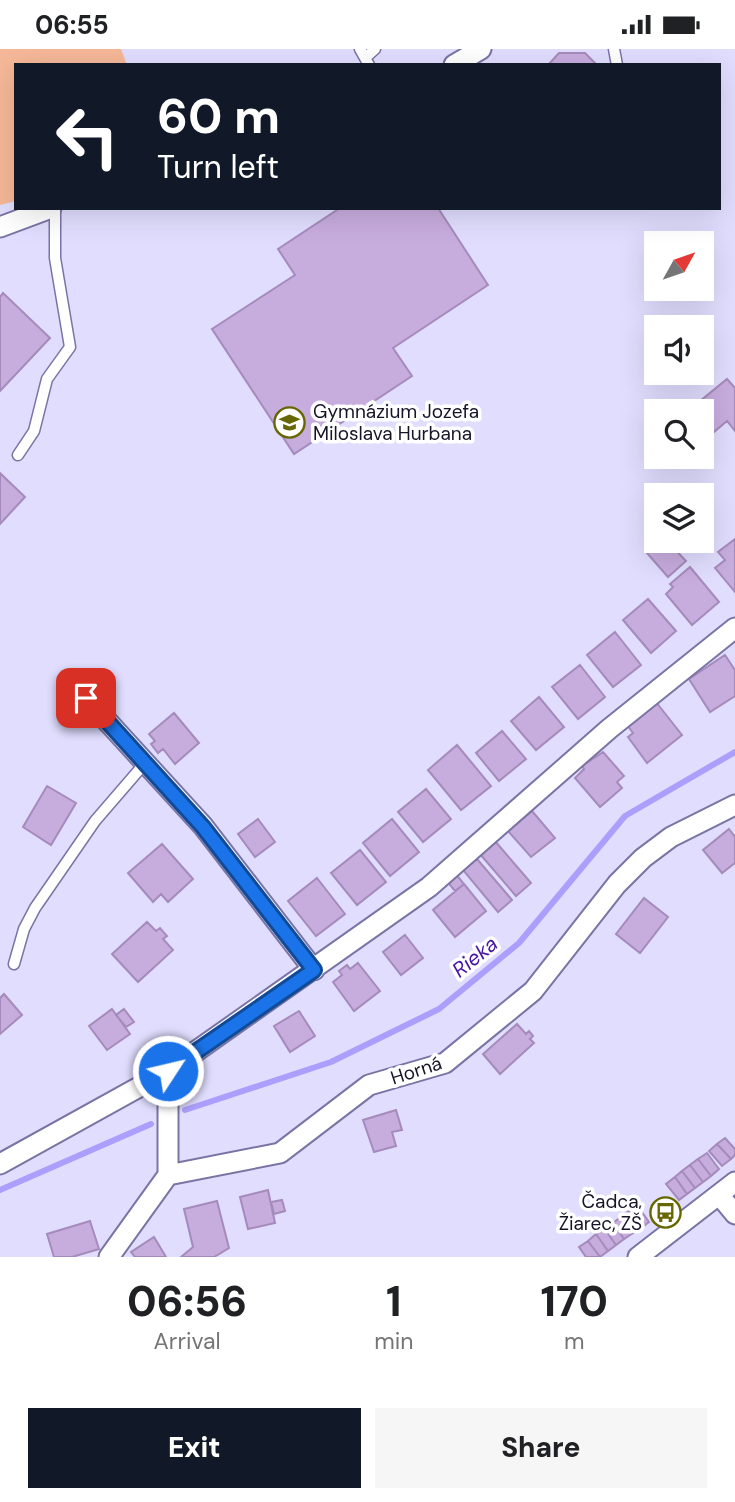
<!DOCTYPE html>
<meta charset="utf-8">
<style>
:root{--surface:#fff;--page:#f6f6f6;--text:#202124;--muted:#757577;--accent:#111827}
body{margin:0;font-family:"DM Sans",sans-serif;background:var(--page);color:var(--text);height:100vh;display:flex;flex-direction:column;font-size:26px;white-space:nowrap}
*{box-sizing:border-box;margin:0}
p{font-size:23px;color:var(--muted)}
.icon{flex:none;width:38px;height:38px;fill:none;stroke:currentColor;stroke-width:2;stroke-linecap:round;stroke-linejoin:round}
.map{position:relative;height:1208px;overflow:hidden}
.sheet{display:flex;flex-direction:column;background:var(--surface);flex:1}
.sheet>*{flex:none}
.hud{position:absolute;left:14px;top:14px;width:707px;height:147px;border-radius:0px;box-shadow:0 7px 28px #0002;background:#111827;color:#fff;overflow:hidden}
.needle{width:46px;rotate:50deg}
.controls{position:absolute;left:644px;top:182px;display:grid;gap:14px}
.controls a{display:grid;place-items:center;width:70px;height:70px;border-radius:0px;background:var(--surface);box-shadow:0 7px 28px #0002;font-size:35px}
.pin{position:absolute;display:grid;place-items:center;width:60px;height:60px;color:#fff;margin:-30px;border-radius:14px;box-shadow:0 4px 10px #0006}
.me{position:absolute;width:77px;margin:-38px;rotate:55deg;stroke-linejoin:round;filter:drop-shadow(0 0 5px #0008)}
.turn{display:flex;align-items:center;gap:24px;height:147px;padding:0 28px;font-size:32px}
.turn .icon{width:91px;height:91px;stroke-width:2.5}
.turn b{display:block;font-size:49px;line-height:60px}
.eta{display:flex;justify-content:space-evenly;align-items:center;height:119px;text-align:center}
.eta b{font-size:42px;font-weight:800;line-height:49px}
.cta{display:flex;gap:14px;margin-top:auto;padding:14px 28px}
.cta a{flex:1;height:80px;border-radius:0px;background:var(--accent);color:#fff;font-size:28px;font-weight:800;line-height:80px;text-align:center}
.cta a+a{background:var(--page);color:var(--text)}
.status{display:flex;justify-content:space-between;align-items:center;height:49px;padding:0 35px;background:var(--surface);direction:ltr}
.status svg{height:19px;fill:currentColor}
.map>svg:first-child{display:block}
.green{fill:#f5b898}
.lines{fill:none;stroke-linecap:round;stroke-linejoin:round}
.stream{stroke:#ac9efc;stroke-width:6}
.building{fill:#c7acde;stroke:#a58bbb;stroke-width:2}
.lane-casing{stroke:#7a74a5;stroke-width:13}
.street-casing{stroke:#7a74a5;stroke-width:23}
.lane{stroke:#fff;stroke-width:10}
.street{stroke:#fff;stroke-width:19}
.route-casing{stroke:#114b97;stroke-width:18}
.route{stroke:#1a73e8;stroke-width:12}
.labels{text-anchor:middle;stroke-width:7;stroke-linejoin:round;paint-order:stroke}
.poi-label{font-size:19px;fill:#161427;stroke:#fff;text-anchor:start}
.street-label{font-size:19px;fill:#161427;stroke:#fff}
.water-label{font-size:21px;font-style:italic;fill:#4714a0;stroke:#fff}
</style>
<div class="status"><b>06:55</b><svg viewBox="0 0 49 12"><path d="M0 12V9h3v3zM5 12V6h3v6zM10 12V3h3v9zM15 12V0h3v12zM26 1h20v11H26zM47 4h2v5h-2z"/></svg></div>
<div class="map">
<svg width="735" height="1208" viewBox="0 0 735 1208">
<rect width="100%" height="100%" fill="#e0ddfe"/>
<!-- green -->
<path class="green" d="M0 0H121L127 16H16V152L0 156Z"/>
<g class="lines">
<!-- stream -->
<path class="stream" d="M185 1061 331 1013 439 960 519 894 625 767 735 703
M0 1141 151 1075"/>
</g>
<!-- building -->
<path class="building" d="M559 4H585L597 16H548Z
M340 159H438L488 236 393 299 412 327 294 405 212 280 295 226 278 200Z
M3 244 50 289 0 342V248Z
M727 330 735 339V382L727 372 714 383 702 367V362H698L694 357Z
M0 424 25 448 0 475Z
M735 490V543L715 519 725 511 718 503Z
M661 492H667L686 512 668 528 647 504Z
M690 518 719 553 692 576 666 545 673 538 670 535Z
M648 550 676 582 651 604 623 571Z
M615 583 641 616 613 638 587 606Z
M725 606 735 621V647L710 663 689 630Z
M580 616 605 648 578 670 552 638Z
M539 648 564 678 536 701 511 672Z
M656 653 682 686 647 714 628 688 633 684 627 676Z
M174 664 199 694 175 715 163 700 158 704 151 695 155 692 149 685Z
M502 682 526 710 499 732 476 704Z
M457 696 491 737 461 761 428 721Z
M603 703 624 727 617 733 622 739 600 758 575 729 584 720 582 717Z
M47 737 76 754 51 796 23 778Z
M426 740 451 770 423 793 398 763Z
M532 762 555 789 531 808 508 782Z
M258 770 275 793 255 808 238 785Z
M392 770 419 803 390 827 363 794Z
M729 780 735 788V814L722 824 703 801Z
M495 792 531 834 516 847 480 805Z
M162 795 193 830 168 853 161 845 153 853 128 824Z
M360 801 386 833 357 856 331 824Z
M477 810 512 851 498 863 463 821Z
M455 824 464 835 455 842 446 831Z
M317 829 345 865 316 887 288 852Z
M464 835 486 862 455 888 433 861Z
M644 849 668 868 640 904 616 885Z
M147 873 156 882 160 879 167 887 163 890 173 901 138 933 112 905Z
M405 886 423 909 401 926 383 903Z
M358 914 380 942 354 962 333 933 342 926 339 922 347 916 350 920Z
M4 945 22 966 0 985V949Z
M112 960 130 985 107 1001 89 977Z
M124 960 134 973 126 978 116 966Z
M299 962 315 987 290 1003 274 977Z
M517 975 526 985 529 982 533 987 530 990 534 994 500 1025 483 1005Z
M396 1061 402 1081 392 1083 396 1097 374 1103 363 1071Z
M725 1089 735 1100V1106L731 1110 717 1095Z
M717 1095 731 1110 722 1117 709 1102Z
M707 1104 719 1120 711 1127 698 1110Z
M698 1110 711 1127 703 1133 690 1116Z
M690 1116 703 1133 695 1139 682 1122Z
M682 1122 695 1139 687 1145 675 1128Z
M675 1128 687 1145 679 1151 666 1135Z
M268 1141 275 1174 248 1180 240 1148Z
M282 1151 285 1162 274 1165 271 1153Z
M217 1152 229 1199 214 1208H181L193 1198 184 1160Z
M637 1156 649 1173 641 1179 629 1162Z
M629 1162 641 1179 633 1184 621 1168Z
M621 1168 633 1184 624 1190 613 1174Z
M90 1172 99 1200 72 1208H54L47 1185Z
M613 1174 624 1190 616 1196 604 1179Z
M604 1179 616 1196 608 1202 596 1185Z
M596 1185 608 1202 600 1208 588 1192Z
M154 1188 166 1208H135L131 1203Z
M588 1192 600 1208H586L579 1198Z"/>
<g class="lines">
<defs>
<path id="lane" d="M360 0 369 16
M614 0 617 16
M365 9 375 0
M18 406 34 382 47 330 70 298 55 209V159
M14 915 24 880 35 859 95 772 145 714"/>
<path id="street" d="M454 16 481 0
M0 178 51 159
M86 649 203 777 314 921
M168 1022V1126L280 1104 369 1036 445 1014 533 942 617 835 643 809 671 788 735 756
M0 1115 168 1022 429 838 609 680 735 579
M720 1147 735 1165
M109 1208 168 1126
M638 1208 735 1133"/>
</defs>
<!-- lane casing -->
<use href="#lane" class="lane-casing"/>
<!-- street casing -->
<use href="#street" class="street-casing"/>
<!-- lane -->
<use href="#lane" class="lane"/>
<!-- street -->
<use href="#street" class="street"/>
</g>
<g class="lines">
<defs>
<path id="route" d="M86 649 203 778 314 921 168 1022"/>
</defs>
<!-- route casing -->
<use href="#route" class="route-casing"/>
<!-- route -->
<use href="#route" class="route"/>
</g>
<!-- icons -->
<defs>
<symbol id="school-ring" viewBox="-11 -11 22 22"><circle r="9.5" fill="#fff" stroke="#676700" stroke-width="1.5"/><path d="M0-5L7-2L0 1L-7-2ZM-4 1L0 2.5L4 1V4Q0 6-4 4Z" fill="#676700"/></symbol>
<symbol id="bus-ring" viewBox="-11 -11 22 22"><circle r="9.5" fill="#fff" stroke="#676700" stroke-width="1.5"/><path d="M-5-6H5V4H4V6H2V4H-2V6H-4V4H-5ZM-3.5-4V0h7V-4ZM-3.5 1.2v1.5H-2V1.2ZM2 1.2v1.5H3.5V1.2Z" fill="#676700"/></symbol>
</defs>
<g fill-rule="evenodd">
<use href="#school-ring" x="272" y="356" width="35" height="35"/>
<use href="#bus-ring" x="648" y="1146" width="35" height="35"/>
</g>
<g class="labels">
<!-- poi labels -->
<g class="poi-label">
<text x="313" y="369">Gymnázium Jozefa<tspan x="313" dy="22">Miloslava Hurbana</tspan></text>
<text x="642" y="1159" text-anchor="end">Čadca,<tspan x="642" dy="22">Žiarec, ZŠ</tspan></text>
</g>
<!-- street labels -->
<g class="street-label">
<text transform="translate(416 1021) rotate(-18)" y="7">Horná</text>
</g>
<!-- water labels -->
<g class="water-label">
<text transform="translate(475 908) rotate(-39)" y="7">Rieka</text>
</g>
</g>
</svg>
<div class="controls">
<a><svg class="needle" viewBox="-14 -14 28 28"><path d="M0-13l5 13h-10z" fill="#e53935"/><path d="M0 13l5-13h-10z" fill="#757577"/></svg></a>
<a><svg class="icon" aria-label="sound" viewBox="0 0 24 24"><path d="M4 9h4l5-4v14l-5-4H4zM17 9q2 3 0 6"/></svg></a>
<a><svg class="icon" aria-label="search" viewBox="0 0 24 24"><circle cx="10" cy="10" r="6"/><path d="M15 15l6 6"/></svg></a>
<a><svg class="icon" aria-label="layers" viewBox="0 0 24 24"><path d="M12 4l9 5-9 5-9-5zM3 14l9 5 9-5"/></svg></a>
</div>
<div class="pin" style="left:86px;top:649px;background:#d93025"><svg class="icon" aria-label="arrive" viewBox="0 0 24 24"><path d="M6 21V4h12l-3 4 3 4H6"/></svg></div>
<svg class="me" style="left:168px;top:1022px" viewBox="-20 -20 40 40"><circle r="17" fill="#1a73e8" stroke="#fff" stroke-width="3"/><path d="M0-11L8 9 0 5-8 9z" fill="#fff"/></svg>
<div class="hud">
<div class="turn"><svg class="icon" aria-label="left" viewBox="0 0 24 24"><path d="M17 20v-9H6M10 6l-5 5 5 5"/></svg><div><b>60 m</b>Turn left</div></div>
</div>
</div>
<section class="sheet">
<div class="eta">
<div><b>06:56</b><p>Arrival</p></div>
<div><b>1</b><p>min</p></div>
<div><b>170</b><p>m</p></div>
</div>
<div class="cta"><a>Exit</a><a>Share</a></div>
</section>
